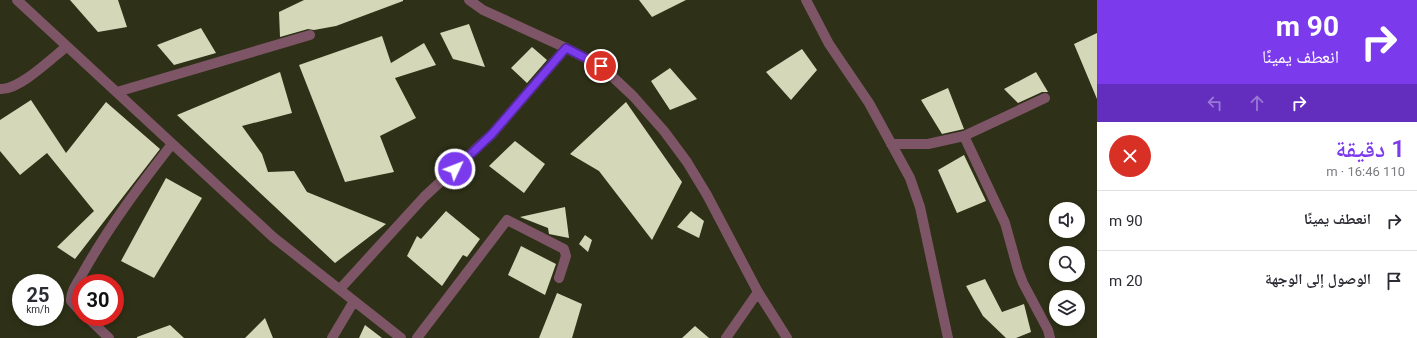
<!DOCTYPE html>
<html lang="ar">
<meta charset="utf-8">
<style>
:root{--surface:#fff;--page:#f2f2f3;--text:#2b2b33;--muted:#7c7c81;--line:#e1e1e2;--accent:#7c3aed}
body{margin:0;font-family:Roboto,"Noto Naskh Arabic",sans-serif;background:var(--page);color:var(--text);direction:rtl;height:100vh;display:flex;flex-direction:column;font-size:15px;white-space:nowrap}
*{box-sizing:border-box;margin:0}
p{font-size:13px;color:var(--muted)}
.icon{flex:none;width:22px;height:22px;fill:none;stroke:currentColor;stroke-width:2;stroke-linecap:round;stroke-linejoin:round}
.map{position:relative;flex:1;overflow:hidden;direction:ltr}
.panel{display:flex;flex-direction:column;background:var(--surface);width:320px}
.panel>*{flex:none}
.top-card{background:#7c3aed;color:#fff;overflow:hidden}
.buttons{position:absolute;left:1049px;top:202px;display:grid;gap:8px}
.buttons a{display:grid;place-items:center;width:36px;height:36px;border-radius:50%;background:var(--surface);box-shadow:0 2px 6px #0003;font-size:20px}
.speed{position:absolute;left:12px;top:274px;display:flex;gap:8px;font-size:20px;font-weight:700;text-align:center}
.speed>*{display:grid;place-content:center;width:52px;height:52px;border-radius:50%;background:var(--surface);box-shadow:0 2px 6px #0003;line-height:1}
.speed small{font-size:10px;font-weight:400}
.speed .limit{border:6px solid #d22;background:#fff;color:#111}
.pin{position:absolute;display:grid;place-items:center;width:34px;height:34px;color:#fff;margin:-17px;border:2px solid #fff;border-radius:50%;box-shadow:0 1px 4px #0007}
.me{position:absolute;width:44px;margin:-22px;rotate:47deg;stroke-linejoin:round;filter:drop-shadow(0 0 3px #0008)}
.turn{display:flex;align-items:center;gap:14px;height:84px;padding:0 12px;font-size:18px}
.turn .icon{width:52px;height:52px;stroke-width:2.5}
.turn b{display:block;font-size:28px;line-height:34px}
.lanes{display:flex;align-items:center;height:38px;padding:0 12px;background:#0003;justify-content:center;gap:20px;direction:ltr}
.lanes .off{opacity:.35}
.round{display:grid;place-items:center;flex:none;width:42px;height:42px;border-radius:21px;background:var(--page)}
.head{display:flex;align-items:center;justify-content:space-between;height:68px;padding:0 12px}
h1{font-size:24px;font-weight:600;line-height:30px;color:var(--accent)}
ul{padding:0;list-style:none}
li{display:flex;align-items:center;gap:12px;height:60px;padding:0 12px;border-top:1px solid var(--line)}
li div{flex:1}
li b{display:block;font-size:15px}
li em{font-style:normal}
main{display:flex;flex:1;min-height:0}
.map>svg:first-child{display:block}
.building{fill:#d4d8b9}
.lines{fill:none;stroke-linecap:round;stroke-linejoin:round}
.minor{stroke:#7d5566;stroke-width:10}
.route-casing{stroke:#51269a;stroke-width:10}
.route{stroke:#7c3aed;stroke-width:7}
</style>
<main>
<section class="panel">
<div class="top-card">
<div class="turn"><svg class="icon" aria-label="right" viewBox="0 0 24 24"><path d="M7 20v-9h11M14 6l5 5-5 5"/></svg><div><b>90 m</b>انعطف يمينًا</div></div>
<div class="lanes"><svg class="icon off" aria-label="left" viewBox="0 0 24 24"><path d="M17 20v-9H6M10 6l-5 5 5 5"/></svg><svg class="icon off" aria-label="ahead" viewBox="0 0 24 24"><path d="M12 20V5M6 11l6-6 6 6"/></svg><svg class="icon" aria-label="right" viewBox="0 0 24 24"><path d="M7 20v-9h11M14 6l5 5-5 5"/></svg></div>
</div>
<div class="head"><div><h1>1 دقيقة</h1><p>110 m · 16:46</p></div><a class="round" style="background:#d93025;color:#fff"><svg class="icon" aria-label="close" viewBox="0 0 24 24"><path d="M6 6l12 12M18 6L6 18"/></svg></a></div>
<ul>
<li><svg class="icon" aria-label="right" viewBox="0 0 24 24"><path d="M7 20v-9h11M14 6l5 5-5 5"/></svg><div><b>انعطف يمينًا</b></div><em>90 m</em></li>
<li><svg class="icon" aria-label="arrive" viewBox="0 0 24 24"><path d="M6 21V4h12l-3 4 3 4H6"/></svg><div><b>الوصول إلى الوجهة</b></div><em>20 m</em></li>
</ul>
</section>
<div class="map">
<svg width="1097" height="338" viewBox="0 0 1097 338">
<rect width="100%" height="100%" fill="#2e3017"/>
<!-- building -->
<path class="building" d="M70 0H118L127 27 98 32Z
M304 0H403V1L336 26 314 30 308 29 280 37 279 12Z
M639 0H686L652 17Z
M469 24 485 67 453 59 440 33Z
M201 28 216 53 174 65 157 45Z
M1097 33V99L1074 44Z
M382 36 391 63 424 43 436 65 395 78 416 118 380 136 394 172 345 182 299 65Z
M532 47 547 60 527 83 511 68Z
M802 49 817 70 791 100 766 72Z
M670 68 697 99 670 110 651 81Z
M280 72 292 113 242 126 262 154 268 172 294 171 307 192 386 224 335 263 177 115Z
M1036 72 1048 92H1042L1018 103 1004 89Z
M948 88 964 129 942 134 921 100Z
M31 100 66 153 106 102 160 149 75 259 57 247 94 211 47 153 20 175 0 151V120Z
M626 102 682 182 652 240 599 171 570 154Z
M515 141 545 164 524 193 489 166Z
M964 155 986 201 957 213 938 170Z
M166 178 202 198 154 278 121 261Z
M565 207 569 238 549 234 548 228 520 217Z
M446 211 480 239 467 257 463 255 442 286 407 256 417 236 421 239Z
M691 211 704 221 699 238 677 227Z
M585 235 592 240 588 252 579 244Z
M521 246 556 264 545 295 508 275Z
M985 279 1002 312 1024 304 1031 332 1016 338H1006L983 316 966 286Z
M557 293 582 304 572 338H539Z
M265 318 273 338H245Z
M170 325 184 338H137V337Z
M365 325 382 338H359Z
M695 326 709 338H682Z"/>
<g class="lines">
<!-- minor -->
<path class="minor" d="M17 0 273 237 401 338
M806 0 829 44 869 103 910 178 920 207 948 338
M566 48 601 66 633 96 664 131 687 162 707 195 758 292 787 338
M0 89C18 91 51 59 66 47
M117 92 310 35
M964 136 1005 223 1018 270 1023 283 1048 330 1050 338
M891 144H928L964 136 1045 98
M340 289 424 197 492 134 566 48 483 10 469 0
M81 312 71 301C70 291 80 279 84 271 110 225 140 185 172 144
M87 317 109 338
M332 338 354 301
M417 338 507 220 564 249 566 256 559 278
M726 338 758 292"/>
</g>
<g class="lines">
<defs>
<path id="route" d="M455 169 492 134 566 48 601 66"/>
</defs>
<!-- route casing -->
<use href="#route" class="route-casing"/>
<!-- route -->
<use href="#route" class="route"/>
</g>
</svg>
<div class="buttons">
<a><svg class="icon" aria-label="sound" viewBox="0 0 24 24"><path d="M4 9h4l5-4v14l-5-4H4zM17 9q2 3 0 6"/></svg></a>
<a><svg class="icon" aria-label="search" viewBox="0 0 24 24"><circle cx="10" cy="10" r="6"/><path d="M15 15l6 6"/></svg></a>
<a><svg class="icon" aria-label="layers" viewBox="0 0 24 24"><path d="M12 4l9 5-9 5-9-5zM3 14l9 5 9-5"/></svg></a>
</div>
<div class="speed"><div>25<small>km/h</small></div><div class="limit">30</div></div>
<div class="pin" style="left:601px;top:66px;background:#d93025"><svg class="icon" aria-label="arrive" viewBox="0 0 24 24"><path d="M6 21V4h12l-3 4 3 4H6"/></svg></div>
<svg class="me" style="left:455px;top:169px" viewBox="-20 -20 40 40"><circle r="17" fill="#7c3aed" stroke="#fff" stroke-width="3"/><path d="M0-11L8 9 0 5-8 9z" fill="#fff"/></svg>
</div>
</main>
